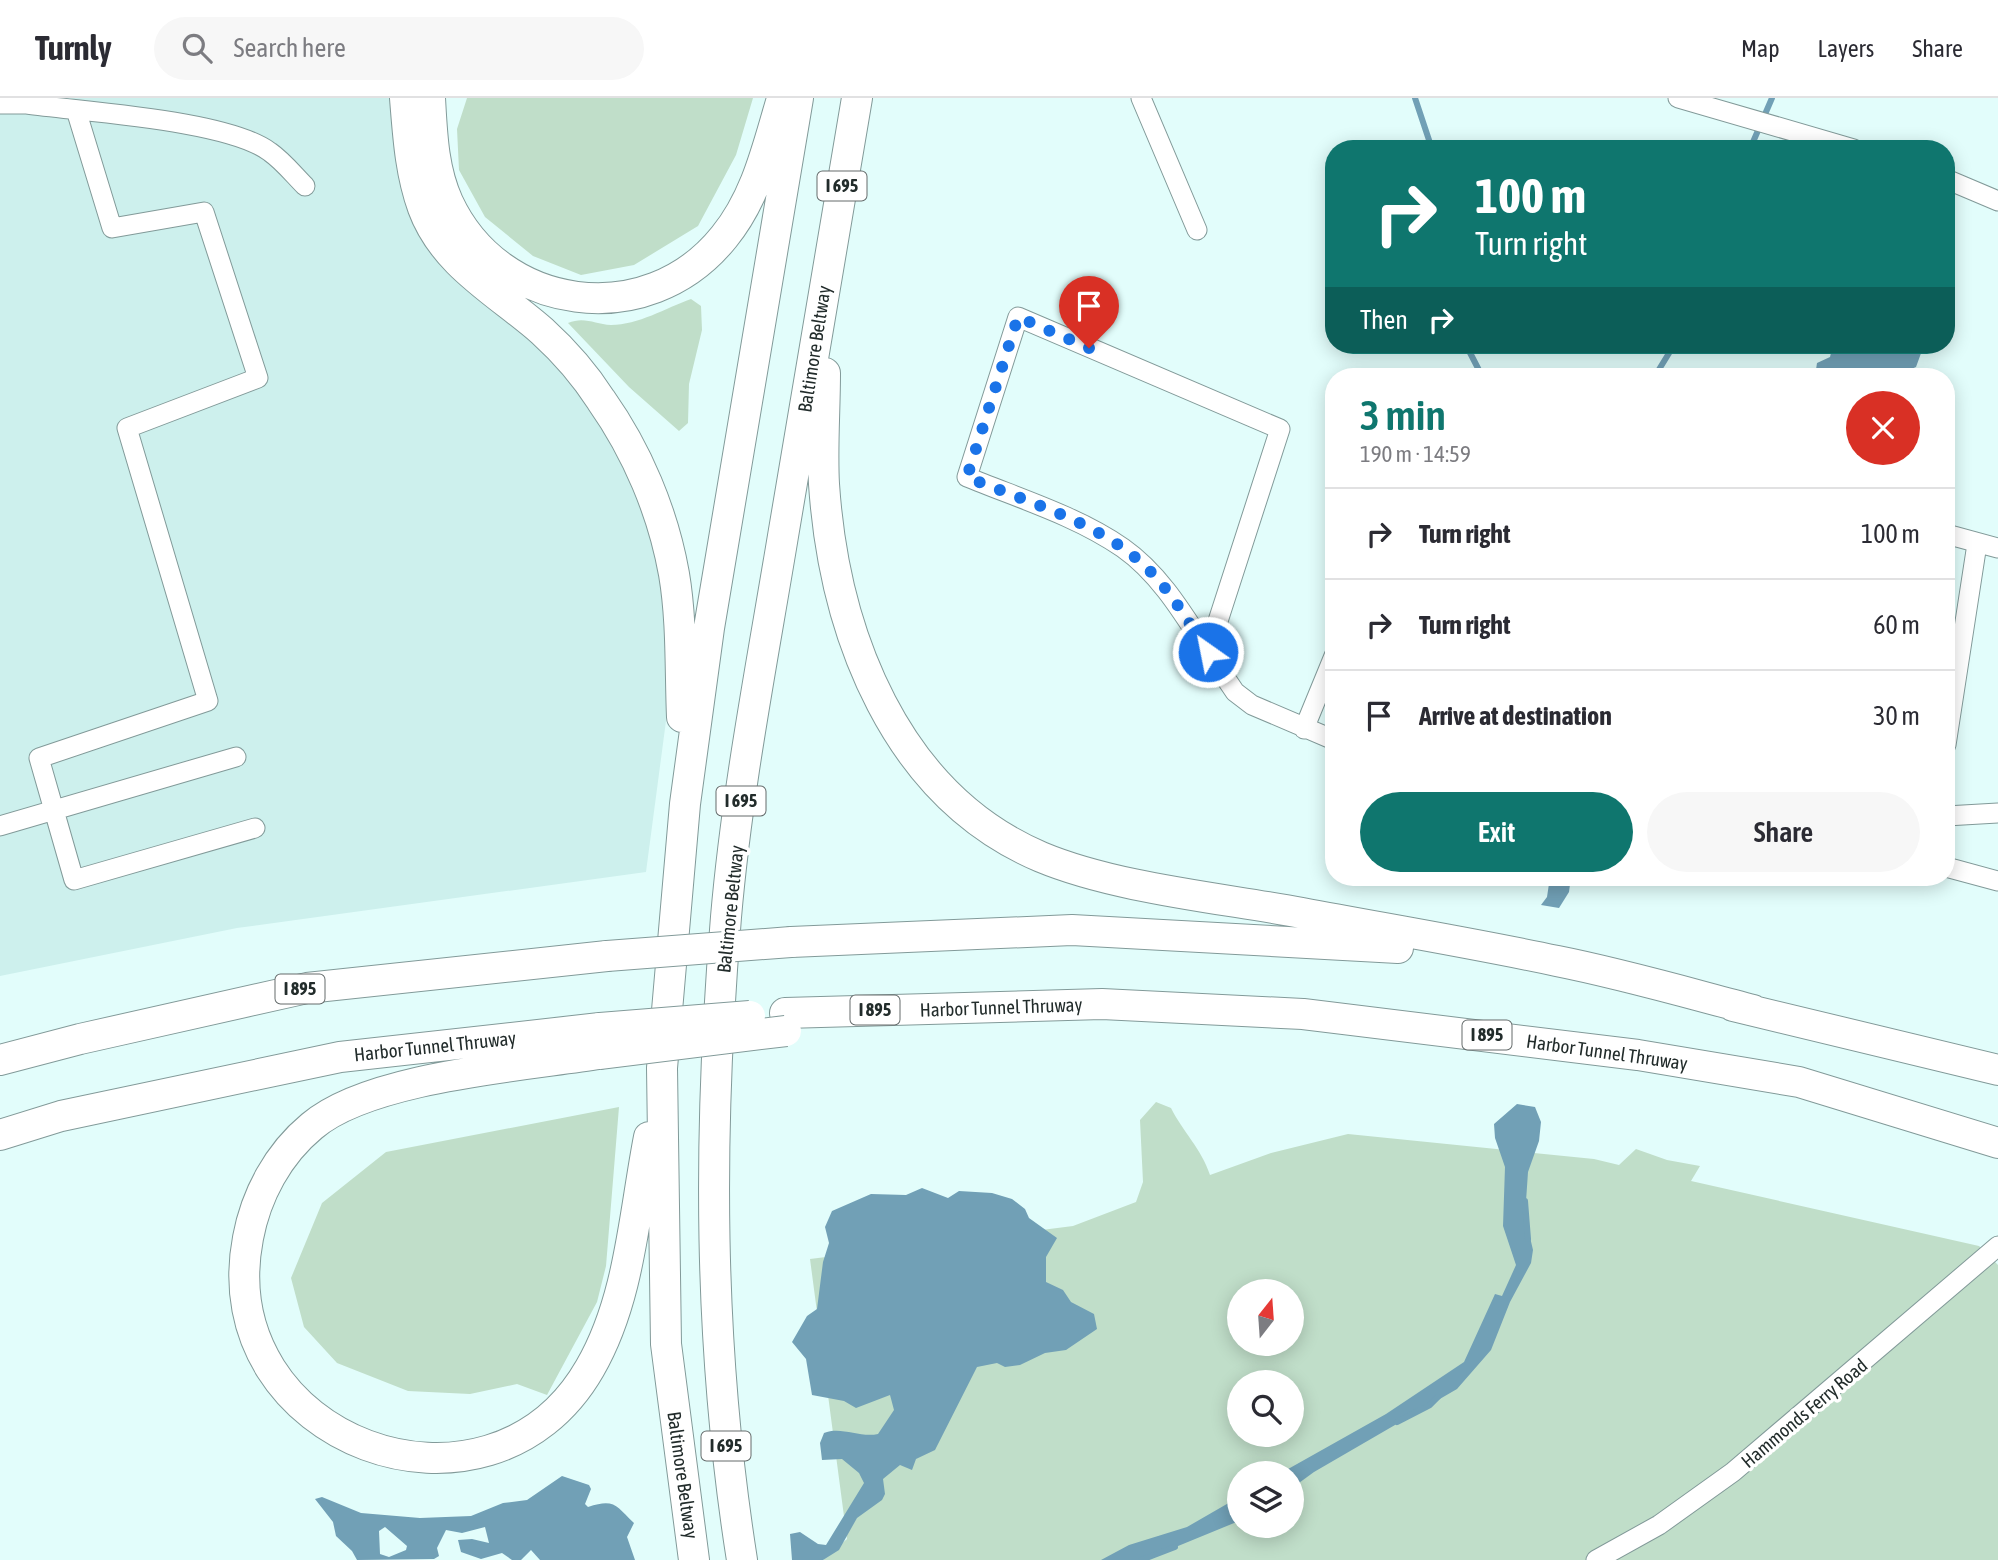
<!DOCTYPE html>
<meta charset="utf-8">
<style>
:root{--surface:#fff;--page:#f7f7f7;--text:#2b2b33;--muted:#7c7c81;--line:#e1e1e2;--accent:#0f766e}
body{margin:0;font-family:"Asap Condensed",sans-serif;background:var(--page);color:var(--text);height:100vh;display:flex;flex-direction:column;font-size:26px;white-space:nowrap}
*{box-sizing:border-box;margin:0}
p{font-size:23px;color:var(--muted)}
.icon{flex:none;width:38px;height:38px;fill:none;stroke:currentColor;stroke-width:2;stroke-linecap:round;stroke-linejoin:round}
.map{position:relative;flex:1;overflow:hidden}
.sheet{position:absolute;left:1325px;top:270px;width:630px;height:518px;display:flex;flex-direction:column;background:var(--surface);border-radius:28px;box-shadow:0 4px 18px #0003}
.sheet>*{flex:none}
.banner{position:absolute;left:1325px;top:42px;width:630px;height:214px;border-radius:28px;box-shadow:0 4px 18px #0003;background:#0f766e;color:#fff;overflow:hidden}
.needle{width:46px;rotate:17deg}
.controls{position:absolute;left:1227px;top:1181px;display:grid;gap:14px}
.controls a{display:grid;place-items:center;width:77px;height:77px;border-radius:50%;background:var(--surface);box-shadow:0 4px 18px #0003;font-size:35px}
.pin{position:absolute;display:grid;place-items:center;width:60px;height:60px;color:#fff;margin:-72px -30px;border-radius:50% 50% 50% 0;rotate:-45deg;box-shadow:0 0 7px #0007}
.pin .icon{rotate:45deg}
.me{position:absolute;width:77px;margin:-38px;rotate:327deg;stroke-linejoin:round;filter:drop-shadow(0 0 5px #0008)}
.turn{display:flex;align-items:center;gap:24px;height:147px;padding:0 35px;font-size:32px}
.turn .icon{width:91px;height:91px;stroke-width:2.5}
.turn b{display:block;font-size:49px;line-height:60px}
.then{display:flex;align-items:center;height:66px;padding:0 35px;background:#0003;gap:14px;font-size:26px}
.round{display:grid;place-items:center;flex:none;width:74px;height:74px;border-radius:37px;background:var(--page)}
.head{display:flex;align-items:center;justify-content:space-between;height:119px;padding:0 35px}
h1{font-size:42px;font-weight:600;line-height:52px;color:var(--accent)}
.primary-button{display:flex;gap:14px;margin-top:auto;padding:14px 35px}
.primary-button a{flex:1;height:80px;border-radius:42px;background:var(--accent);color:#fff;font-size:28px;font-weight:600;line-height:80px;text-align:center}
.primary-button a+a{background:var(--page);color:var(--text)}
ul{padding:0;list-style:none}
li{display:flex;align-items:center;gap:21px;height:91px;padding:0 35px;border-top:2px solid var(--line)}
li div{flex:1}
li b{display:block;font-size:26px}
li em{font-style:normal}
header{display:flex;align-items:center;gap:42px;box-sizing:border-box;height:98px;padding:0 35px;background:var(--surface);border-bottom:2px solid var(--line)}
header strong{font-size:33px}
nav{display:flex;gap:38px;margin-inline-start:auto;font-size:24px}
.search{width:490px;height:63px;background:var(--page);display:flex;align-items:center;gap:18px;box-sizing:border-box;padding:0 24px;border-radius:38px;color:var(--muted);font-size:26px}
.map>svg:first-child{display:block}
.built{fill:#cdf0ed}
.green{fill:#c0dec9;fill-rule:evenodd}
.water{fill:#71a0b6;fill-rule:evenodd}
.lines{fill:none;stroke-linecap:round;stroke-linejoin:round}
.stream{stroke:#71a0b6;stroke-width:6}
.minor-casing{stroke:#829a99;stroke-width:21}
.highway-casing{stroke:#829a99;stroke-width:32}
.minor{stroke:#fff;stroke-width:19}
.highway{stroke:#fff;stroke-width:30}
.highway-bridge-casing{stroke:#829a99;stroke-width:32;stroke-linecap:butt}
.highway-bridge{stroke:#fff;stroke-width:30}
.route{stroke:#1a73e8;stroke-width:12;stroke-dasharray:0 21.6}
.labels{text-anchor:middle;stroke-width:7;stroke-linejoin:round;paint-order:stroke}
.shield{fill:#fff;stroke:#646b6b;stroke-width:2}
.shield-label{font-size:18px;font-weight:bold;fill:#222c2b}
.street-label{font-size:19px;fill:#222c2b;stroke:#fff}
</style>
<header>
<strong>Turnly</strong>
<div class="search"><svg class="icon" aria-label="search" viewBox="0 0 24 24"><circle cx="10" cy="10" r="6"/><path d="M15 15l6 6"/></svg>Search here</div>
<nav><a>Map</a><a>Layers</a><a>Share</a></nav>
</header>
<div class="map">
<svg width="1998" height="1462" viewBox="0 0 1998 1462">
<rect width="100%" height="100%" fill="#e2fdfb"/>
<!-- built -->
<path class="built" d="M0 0H393L626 361 665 477 670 540 666 623 646 774 237 830 0 878Z"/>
<!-- green -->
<path class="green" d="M467 0H753L736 57 698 128 634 167 581 177 533 158 485 119 459 72 457 31Z
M691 201 701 208 702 232 689 286 688 325 679 333 629 289 568 225C584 218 595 226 611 227 638 227 666 210 691 201Z
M1156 1004 1171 1010C1183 1034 1201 1050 1210 1077L1271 1055 1348 1036 1594 1061 1619 1067 1636 1051 1667 1062 1700 1068 1691 1083 1979 1148 1998 1167V1462H823L847 1441 810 1161 1073 1128 1136 1104 1143 1084 1140 1022ZM1239 1194H1292V1246H1239ZM1239 1284H1292V1337H1239ZM1239 1376H1292V1428H1239Z
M619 1009 606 1168 597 1204 547 1297 517 1286 470 1296 408 1293 337 1265 304 1229 291 1180 322 1105 386 1054Z"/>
<!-- water -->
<path class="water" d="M1833 247H1924L1916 269 1895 278 1850 273 1842 278H1815L1817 265 1830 259Z
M1550 779H1571L1569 794 1559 810 1541 807 1547 799Z
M1517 1006 1535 1009 1541 1024 1539 1043 1528 1074 1525 1118 1533 1152 1531 1165 1510 1204 1491 1252 1457 1291 1314 1374 1292 1390V1376L1281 1375 1386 1316 1464 1264 1495 1196 1502 1198 1516 1167 1503 1128 1505 1069 1495 1040 1494 1026Z
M922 1090 948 1100 959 1093 992 1095 1012 1101 1025 1111 1029 1120 1057 1140 1046 1159V1184L1063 1192 1071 1204 1094 1216 1097 1231 1066 1252 1045 1255 1020 1267 1005 1269 997 1265 977 1269 935 1352 916 1361 912 1372 900 1367 883 1381 885 1396 882 1402 857 1420 839 1452 823 1462H792L790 1436 800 1434 818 1446 826 1447 864 1385 859 1375 842 1361 822 1362 820 1345 824 1335C841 1328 860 1340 878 1336L894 1312 890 1297 856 1310 844 1303 812 1297 806 1261 792 1244 807 1218 817 1211 823 1164 829 1145 825 1129 832 1113 871 1096 906 1097Z
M562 1378 589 1387 591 1391 585 1406 588 1409C615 1400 616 1408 634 1425L627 1439 635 1462H540L531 1452 521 1462H512L502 1455 481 1461 461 1454 458 1442 472 1441 489 1445 485 1429 462 1435 446 1432 437 1450 439 1458 434 1461 357 1462 352 1453 336 1438 333 1424 315 1401 322 1399 361 1415 420 1420 471 1418 503 1405 527 1402ZM385 1429 407 1448 406 1452 389 1459 380 1456 379 1433Z
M1239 1399V1423L1144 1462H1101L1129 1447 1187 1429Z"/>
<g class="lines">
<!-- stream -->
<path class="stream" d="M1415 0 1432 51
M1750 51 1772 0
M1466 247 1482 278
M1655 278 1674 247
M1525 1103 1528 1141
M1397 1324 1430 1307 1438 1299
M1141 1462 1175 1449"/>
<defs>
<path id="minor" d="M1141 0 1197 132
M1678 0 1854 51
M0 6H27C84 14 228 22 270 54 283 63 294 77 305 88
M76 12 112 130 204 114 258 280 127 330 208 603 39 660 74 782 255 730
M1946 81 1998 103
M1018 219 1280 331 1208 554C1184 517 1160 476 1123 450 1077 418 1018 400 967 379Z
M1946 436 1998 450
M1208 554 1235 594 1252 607 1334 642
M1304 631 1334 558
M1946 647 1977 446
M1946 718 1998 715
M0 728 236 659
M1946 769 1998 783
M1596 1462 1659 1427 1733 1374 1998 1148"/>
<path id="highway" d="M405 0C408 37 410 74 423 110 444 167 499 195 542 233 564 253 585 277 601 302 637 353 663 414 674 476 682 523 680 572 682 619
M430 0C432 35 433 71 448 104 499 214 647 235 724 139 756 100 767 51 781 4
M825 275C825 312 822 349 824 386 834 535 895 697 1041 759 1115 790 1221 800 1302 815 1387 831 1472 845 1557 863 1623 876 1688 895 1753 912
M791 844 1072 832 1398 850
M1733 908 1998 972
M785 915 1102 906 1303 916 1638 957 1799 984 1998 1045
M599 956C523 968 369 979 312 1028 278 1056 256 1097 248 1140 209 1343 489 1446 590 1270 630 1201 634 1116 649 1039
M0 962 80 941 307 890 607 858
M0 1037 61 1018 340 959 600 930
M694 1462 666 1246 662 970 685 706 709 530 798 0
M742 1462C708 1247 708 1036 726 819 737 692 762 565 783 438 807 292 832 146 857 0"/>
</defs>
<!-- minor casing -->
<use href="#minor" class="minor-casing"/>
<!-- highway casing -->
<use href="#highway" class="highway-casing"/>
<!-- minor -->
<use href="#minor" class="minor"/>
<!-- highway -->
<use href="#highway" class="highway"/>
<defs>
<path id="highway-bridge" d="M607 858 791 844
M600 930 750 918
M599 956 786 933"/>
</defs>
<!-- highway-bridge casing -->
<use href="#highway-bridge" class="highway-bridge-casing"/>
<!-- highway-bridge -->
<use href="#highway-bridge" class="highway-bridge"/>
</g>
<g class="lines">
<!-- route -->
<path class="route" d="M1089 250 1018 219 967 379C1029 405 1104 425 1152 475 1174 498 1190 527 1208 554"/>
</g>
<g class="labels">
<!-- shield labels -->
<g class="shield">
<rect x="817.5" y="73.5" width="49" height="29" rx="5"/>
<rect x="716.5" y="688.5" width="49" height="29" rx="5"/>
<rect x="275.5" y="876.5" width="49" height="29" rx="5"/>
<rect x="850.5" y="897.5" width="49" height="29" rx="5"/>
<rect x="1462.5" y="922.5" width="49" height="29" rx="5"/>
<rect x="701.5" y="1333.5" width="49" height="29" rx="5"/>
</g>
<g class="shield-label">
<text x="842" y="94">I 695</text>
<text x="741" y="709">I 695</text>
<text x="300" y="897">I 895</text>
<text x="875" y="918">I 895</text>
<text x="1487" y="943">I 895</text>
<text x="726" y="1354">I 695</text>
</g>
<!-- street labels -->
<g class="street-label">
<text transform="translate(814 251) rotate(-81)" y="7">Baltimore Beltway</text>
<text transform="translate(730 811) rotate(-84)" y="7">Baltimore Beltway</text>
<text transform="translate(1001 909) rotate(-2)" y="7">Harbor Tunnel Thruway</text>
<text transform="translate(435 948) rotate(-6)" y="7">Harbor Tunnel Thruway</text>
<text transform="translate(1607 954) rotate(8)" y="7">Harbor Tunnel Thruway</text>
<text transform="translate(1804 1315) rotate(-40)" y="7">Hammonds Ferry Road</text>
<text transform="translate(683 1377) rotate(82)" y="7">Baltimore Beltway</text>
</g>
</g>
</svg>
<div class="controls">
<a><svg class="needle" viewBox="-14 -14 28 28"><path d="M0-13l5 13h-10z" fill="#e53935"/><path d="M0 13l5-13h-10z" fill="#7c7c81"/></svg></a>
<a><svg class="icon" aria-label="search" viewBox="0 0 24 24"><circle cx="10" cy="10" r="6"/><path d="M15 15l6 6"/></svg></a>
<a><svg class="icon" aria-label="layers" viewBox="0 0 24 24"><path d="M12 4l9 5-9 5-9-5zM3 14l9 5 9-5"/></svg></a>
</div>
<div class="pin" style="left:1089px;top:250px;background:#d93025"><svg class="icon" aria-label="arrive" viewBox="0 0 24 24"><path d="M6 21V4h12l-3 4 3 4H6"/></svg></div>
<svg class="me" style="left:1208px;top:554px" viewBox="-20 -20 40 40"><circle r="17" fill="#1a73e8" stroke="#fff" stroke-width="3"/><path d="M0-11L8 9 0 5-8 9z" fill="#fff"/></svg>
<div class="banner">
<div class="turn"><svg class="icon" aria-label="right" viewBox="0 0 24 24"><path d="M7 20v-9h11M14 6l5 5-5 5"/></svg><div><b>100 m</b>Turn right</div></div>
<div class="then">Then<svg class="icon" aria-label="right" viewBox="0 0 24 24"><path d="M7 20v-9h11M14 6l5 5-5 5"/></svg></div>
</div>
<section class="sheet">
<div class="head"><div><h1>3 min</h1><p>190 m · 14:59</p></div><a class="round" style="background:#d93025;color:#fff"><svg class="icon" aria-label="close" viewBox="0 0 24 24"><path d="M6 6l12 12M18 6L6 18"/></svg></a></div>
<ul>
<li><svg class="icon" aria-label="right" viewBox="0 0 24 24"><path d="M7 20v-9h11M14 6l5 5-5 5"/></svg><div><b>Turn right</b></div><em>100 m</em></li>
<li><svg class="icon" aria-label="right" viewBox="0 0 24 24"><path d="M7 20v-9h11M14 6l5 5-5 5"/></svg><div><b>Turn right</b></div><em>60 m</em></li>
<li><svg class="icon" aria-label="arrive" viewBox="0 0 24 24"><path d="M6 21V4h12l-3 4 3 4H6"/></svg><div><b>Arrive at destination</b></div><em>30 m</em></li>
</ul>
<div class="primary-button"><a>Exit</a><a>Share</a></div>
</section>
</div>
